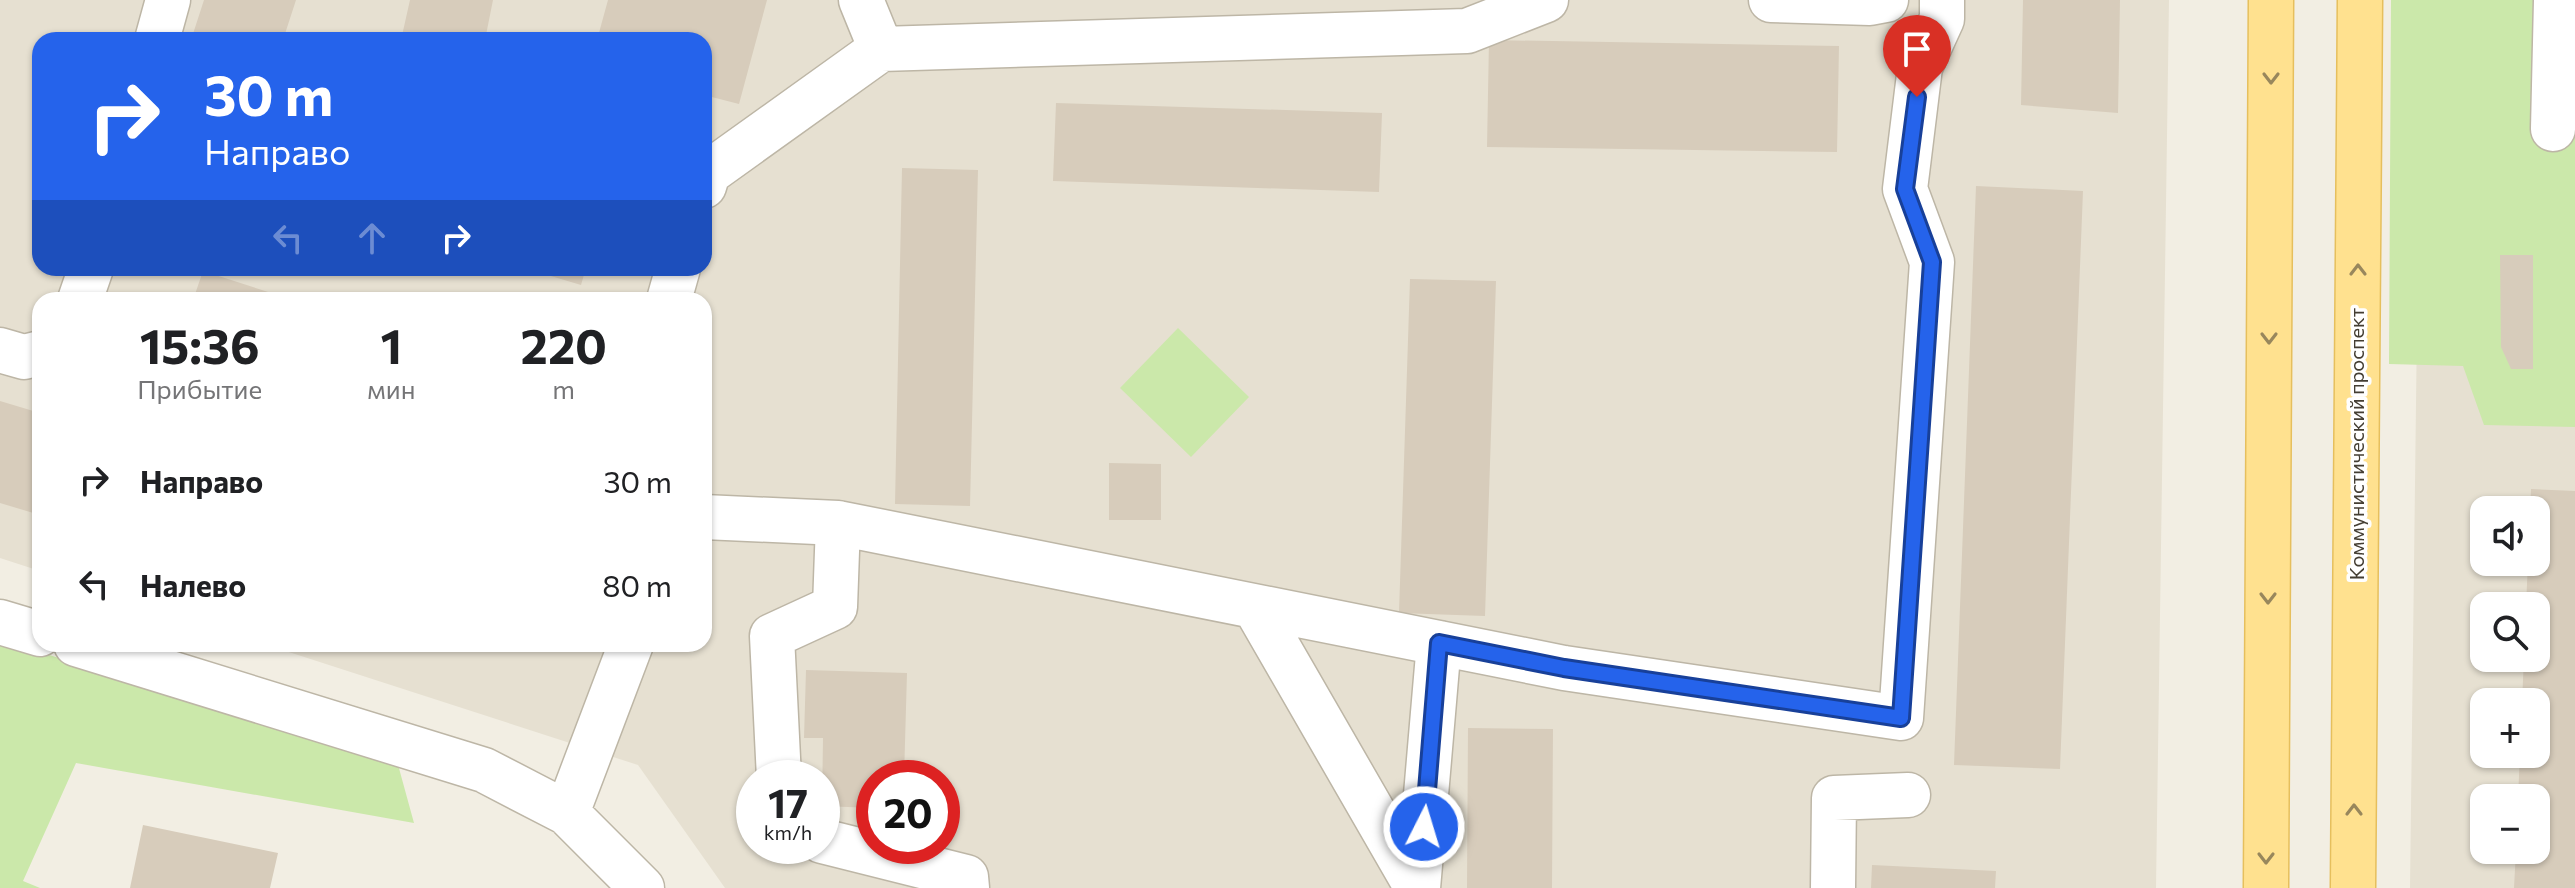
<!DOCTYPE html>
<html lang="ru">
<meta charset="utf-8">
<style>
:root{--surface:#fff;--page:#f6f6f6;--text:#202124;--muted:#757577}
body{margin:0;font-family:Commissioner,sans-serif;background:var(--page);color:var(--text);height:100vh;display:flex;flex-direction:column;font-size:30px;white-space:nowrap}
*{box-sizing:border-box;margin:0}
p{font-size:26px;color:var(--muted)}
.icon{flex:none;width:44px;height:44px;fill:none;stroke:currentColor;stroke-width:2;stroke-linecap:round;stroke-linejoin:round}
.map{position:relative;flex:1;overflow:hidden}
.details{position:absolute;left:32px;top:292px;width:680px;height:360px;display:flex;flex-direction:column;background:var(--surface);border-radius:24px;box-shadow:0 2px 6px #0004}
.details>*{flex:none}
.banner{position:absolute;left:32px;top:32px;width:680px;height:244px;border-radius:24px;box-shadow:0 2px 6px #0004;background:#2563eb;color:#fff;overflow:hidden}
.buttons{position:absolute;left:2470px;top:496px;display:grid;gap:16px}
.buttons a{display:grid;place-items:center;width:80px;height:80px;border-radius:16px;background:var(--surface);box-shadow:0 2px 6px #0004;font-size:40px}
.speed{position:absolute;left:736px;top:760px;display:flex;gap:16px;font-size:40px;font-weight:700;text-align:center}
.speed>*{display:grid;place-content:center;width:104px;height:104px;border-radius:50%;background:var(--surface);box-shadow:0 2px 6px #0004;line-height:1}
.speed small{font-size:20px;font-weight:400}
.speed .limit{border:12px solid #d22;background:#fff;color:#111}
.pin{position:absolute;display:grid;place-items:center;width:68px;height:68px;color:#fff;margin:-82px -34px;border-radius:50% 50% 50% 0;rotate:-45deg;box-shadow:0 0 8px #0007}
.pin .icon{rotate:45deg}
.me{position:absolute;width:88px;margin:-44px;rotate:5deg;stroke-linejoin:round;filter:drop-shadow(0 0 6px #0008)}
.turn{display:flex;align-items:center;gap:28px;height:168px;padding:0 40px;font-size:36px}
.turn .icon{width:104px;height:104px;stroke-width:2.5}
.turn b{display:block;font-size:56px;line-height:68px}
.lanes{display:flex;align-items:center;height:76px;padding:0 40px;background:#0003;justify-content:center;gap:40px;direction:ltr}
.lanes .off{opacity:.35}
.eta{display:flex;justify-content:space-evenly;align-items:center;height:136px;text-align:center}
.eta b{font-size:48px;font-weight:700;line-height:56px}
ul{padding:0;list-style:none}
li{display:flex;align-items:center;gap:24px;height:104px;padding:0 40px}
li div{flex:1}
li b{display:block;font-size:30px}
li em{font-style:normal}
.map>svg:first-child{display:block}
.residential{fill:#e6e0d1;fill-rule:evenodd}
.green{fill:#cbe8aa}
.building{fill:#d7ccbb}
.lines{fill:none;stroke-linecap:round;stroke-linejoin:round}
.minor-casing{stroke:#bdb6a6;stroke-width:47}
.major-casing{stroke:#e6bf5d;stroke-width:47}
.minor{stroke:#fff;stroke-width:44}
.major{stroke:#ffe18f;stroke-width:44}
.oneway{stroke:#98875c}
.route-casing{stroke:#184099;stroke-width:20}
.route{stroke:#2563eb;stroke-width:14}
.labels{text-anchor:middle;stroke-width:7;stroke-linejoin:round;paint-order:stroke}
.street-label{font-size:20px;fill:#443e33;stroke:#fff}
</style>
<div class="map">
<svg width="2575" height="888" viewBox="0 0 2575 888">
<rect width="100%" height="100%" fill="#f2eee3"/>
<!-- residential -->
<path class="residential" d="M0 0H2169L2156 888H725L638 765 264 644H704V300H40V571L0 558ZM40 40H704V268H40ZM754 778H822V846H754ZM874 778H942V846H874Z
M2421 0H2575V888H2410ZM2484 510H2536V562H2484ZM2484 606H2536V658H2484ZM2484 702H2536V754H2484ZM2484 798H2536V850H2484Z"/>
<!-- green -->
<path class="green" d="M2391 0H2575V427L2484 425 2463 366 2389 364Z
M1178 328 1249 397 1191 457 1120 388Z
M0 640 397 761 414 823 76 763 23 881 40 888H0Z"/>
<!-- building -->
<path class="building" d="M204 0H296L283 40H191Z
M410 0H493L485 40H401Z
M608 0H767L739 104 704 95V40H597Z
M2023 0H2120L2118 113 2021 105Z
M537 33 561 39V40H535Z
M1489 40 1839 46 1837 152 1487 147Z
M1056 103 1382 113 1379 192 1053 181Z
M902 168 978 170 970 506 895 504Z
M1976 186 2083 191 2060 769 1954 765Z
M2500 255H2533V369H2511L2501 347Z
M524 268H586L581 285Z
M203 271 290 299 289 300H193Z
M1410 279 1496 281 1485 616 1399 613Z
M0 401 40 413V515L0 503Z
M1109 463 1161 464V520H1109Z
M2531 489 2575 491V888H2514L2516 850H2536V798H2518L2520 754H2536V702H2522L2524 658H2536V606H2526L2528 562H2536V510H2530Z
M533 644H562L560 652Z
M806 670 907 673 904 778H874V808L822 806 823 738H804Z
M1468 728 1553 729 1552 888H1467Z
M143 825 278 853 270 888H130Z
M1872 865 1996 871 1995 888H1871Z"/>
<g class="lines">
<defs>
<path id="minor" d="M861 0 881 49 1467 31 1546 0
M1771 0 1870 3 1886 0
M157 40 168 0
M2553 129 2556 0
M704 186 708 173 881 49
M80 300 91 268
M669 300 678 268
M0 350 24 357 40 353
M704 517 838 523 835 607 772 636 779 778
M838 523 1564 668 1901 718 1932 262 1905 189 1920 67 1942 19V0
M1255 607 1417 888
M0 622 40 634
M76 644 484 770 567 813 642 888
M567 813 631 644
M822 841 966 877 967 888
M1418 888 1439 643
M1833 888 1834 798 1908 795"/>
<path id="major" d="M2266 888 2271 0
M2353 888 2360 0"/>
</defs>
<!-- minor casing -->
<use href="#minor" class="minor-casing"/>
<!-- major casing -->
<use href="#major" class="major-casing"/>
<!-- minor -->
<use href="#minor" class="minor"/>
<!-- major -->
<use href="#major" class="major"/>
</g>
<!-- one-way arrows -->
<defs><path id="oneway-chevron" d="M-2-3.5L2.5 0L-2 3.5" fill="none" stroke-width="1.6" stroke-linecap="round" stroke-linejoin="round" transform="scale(2)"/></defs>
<g class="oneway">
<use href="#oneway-chevron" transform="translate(2271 78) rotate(90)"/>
<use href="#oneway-chevron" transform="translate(2358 270) rotate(-90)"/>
<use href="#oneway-chevron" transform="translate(2269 338) rotate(90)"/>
<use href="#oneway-chevron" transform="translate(2268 598) rotate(90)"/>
<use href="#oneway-chevron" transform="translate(2354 810) rotate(-90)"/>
<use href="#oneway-chevron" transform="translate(2266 858) rotate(90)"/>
</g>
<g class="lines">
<defs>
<path id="route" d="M1424 827 1439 643 1564 668 1901 718 1932 262 1905 189 1917 97"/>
</defs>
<!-- route casing -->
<use href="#route" class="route-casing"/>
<!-- route -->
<use href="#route" class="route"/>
</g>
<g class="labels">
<!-- street labels -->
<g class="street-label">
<text transform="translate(2357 444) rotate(-90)" y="7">Коммунистический проспект</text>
</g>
</g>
</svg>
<div class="buttons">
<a><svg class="icon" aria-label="sound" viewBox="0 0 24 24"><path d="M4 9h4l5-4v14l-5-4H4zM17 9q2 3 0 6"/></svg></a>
<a><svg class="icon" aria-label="search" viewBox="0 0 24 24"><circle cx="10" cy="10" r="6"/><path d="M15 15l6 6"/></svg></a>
<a>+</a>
<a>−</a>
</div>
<div class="speed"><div>17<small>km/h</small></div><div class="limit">20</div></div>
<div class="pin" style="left:1917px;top:97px;background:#d93025"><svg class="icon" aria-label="arrive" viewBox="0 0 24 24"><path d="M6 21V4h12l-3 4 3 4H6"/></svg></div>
<svg class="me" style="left:1424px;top:827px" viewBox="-20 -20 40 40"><circle r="17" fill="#2563eb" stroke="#fff" stroke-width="3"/><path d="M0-11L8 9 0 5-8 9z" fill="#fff"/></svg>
<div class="banner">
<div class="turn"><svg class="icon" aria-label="right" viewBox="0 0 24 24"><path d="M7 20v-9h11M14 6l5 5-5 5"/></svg><div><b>30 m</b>Направо</div></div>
<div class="lanes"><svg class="icon off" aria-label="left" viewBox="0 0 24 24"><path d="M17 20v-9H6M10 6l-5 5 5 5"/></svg><svg class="icon off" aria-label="ahead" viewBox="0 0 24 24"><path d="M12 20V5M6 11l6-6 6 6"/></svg><svg class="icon" aria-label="right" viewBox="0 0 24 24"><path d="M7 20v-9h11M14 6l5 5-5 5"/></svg></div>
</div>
<section class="details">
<div class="eta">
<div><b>15:36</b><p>Прибытие</p></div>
<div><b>1</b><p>мин</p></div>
<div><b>220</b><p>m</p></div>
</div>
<ul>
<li><svg class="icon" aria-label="right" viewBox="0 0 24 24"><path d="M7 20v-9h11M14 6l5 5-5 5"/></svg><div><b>Направо</b></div><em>30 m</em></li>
<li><svg class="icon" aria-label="left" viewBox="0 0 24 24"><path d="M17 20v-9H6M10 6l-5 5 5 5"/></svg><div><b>Налево</b></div><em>80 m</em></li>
</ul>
</section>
</div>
